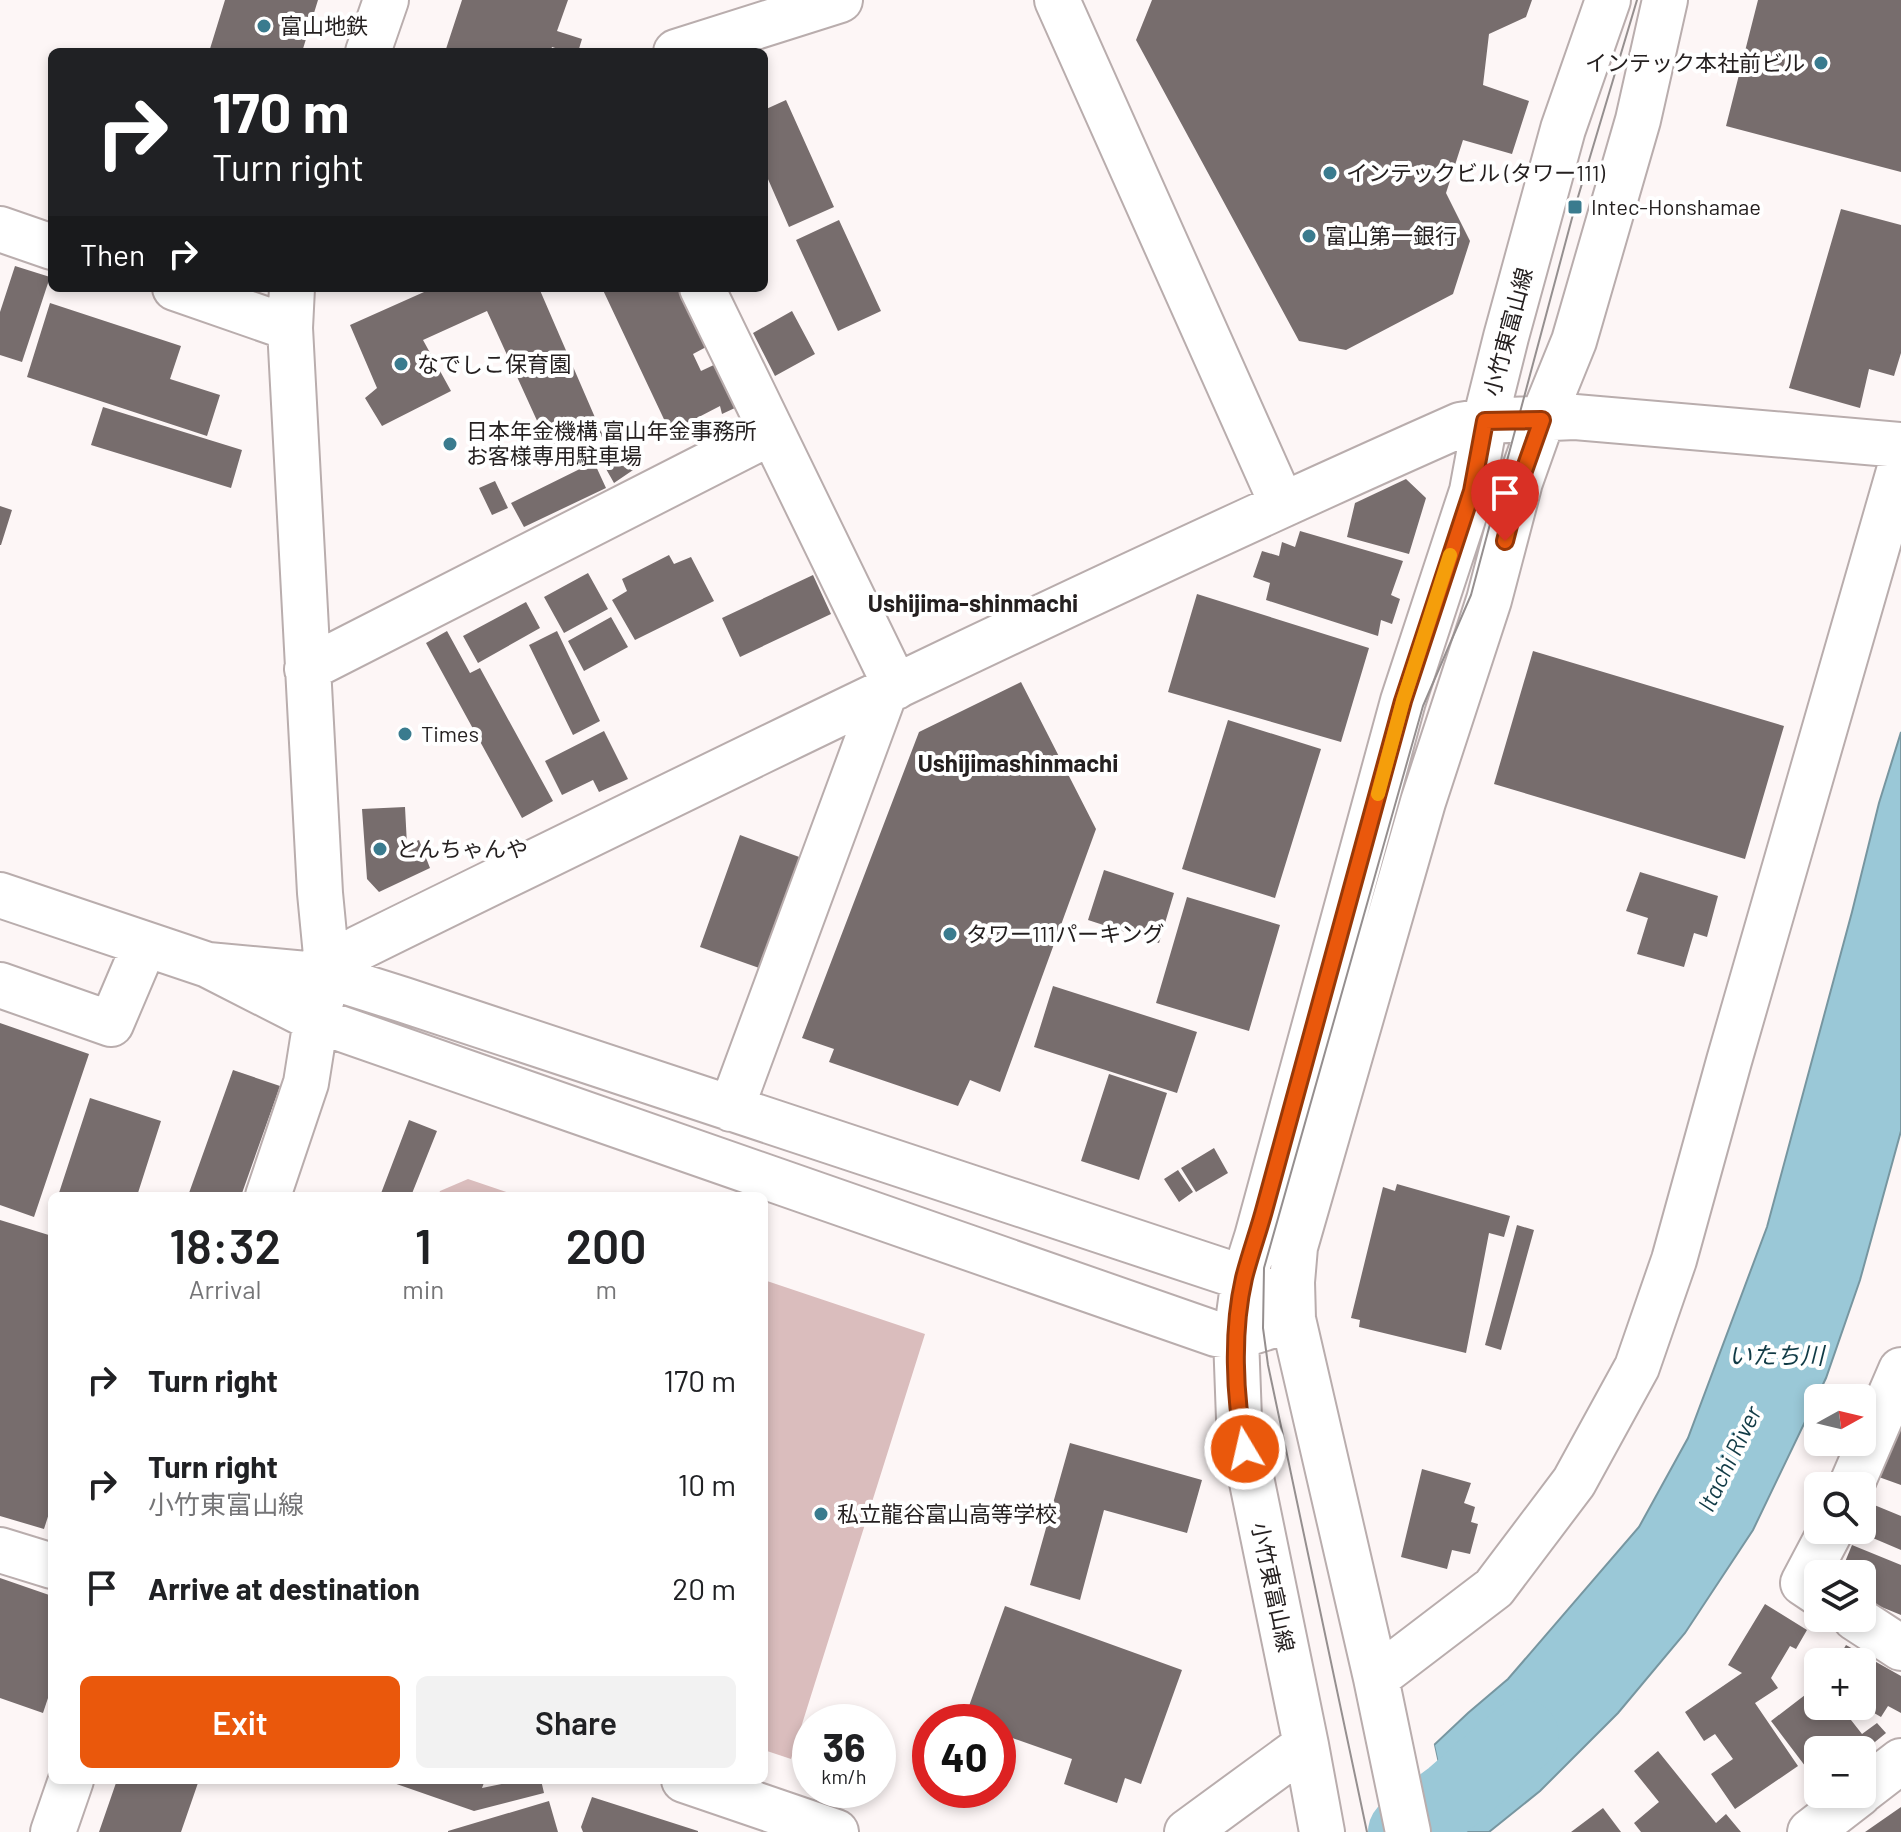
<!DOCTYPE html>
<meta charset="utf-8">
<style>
:root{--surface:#fff;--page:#f2f2f2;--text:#202124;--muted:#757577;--accent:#ea580c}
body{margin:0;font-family:Barlow,"Noto Sans JP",sans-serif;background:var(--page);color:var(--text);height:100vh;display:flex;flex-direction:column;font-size:30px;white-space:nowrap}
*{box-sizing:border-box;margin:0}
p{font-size:26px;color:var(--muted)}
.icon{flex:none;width:44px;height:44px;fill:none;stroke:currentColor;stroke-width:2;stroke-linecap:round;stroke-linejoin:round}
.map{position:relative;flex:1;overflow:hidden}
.details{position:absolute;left:48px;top:1192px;width:720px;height:592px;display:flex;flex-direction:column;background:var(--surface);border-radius:12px;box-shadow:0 4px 12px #0003}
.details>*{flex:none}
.banner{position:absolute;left:48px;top:48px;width:720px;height:244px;border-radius:12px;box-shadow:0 4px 12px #0003;background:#202124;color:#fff;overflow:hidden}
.needle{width:52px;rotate:82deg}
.fabs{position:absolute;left:1804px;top:1384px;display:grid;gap:16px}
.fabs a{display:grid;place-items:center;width:72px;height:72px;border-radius:12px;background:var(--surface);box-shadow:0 4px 12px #0003;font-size:40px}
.speed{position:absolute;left:792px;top:1704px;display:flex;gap:16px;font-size:40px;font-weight:700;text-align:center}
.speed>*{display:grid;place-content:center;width:104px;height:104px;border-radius:50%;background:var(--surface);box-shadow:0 4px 12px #0003;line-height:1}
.speed small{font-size:20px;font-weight:400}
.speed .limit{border:12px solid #d22;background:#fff;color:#111}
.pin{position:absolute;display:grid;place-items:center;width:68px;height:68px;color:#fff;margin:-82px -34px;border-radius:50% 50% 50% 0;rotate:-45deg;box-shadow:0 0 8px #0007}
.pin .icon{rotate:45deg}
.me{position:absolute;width:88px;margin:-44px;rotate:351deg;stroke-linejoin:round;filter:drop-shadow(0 0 6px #0008)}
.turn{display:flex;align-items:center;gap:28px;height:168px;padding:0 32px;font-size:36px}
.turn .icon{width:104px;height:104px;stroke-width:2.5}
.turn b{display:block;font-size:56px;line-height:68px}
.then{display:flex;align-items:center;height:76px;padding:0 32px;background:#0003;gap:16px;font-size:30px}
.eta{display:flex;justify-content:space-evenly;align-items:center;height:136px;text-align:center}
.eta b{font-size:48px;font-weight:600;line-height:56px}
.button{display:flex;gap:16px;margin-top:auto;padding:16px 32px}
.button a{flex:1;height:92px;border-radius:12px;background:var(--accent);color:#fff;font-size:32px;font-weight:600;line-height:92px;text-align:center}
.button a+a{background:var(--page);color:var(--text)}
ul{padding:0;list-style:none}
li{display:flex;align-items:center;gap:24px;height:104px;padding:0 32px}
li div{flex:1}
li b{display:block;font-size:30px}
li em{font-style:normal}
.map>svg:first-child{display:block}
.green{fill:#dabdbd}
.water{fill:#9ac8d7;stroke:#7796a0;stroke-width:2}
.pier{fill:#fdf6f6}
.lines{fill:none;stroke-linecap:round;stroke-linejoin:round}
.river{stroke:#9ac8d7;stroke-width:74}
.building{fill:#776d6d}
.minor-casing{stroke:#b9adad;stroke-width:48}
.minor{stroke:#fff;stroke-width:44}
.tram{stroke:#958f8f;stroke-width:2}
.route-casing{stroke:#983908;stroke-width:20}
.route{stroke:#ea580c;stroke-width:14}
.slow{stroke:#f59e0b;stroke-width:14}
.poi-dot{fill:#3a7b8e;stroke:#fff;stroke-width:3}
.labels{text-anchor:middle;stroke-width:8;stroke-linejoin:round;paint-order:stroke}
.poi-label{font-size:22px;fill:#252020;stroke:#fff;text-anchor:start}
.street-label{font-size:22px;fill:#252020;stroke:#fff}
.neighbourhood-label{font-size:24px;font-weight:bold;fill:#252020;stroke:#fff}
.water-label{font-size:24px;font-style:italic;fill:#113b46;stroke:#fff}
</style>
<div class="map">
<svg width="1901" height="1832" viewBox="0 0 1901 1832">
<rect width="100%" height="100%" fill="#fdf6f6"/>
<!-- green -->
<path class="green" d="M468 1179 518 1196H438L440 1191Z
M764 1280 925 1334 791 1759 764 1750Z"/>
<!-- water -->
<path class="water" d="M1901 732V1131L1860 1280 1826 1378 1753 1530 1685 1633 1618 1713 1540 1791 1489 1832H1453L1434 1745 1468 1713 1508 1679 1639 1527 1688 1438 1767 1227 1852 912 1879 803Z"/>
<!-- pier -->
<path class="pier" d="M1433 1741 1434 1745 1453 1832H1449L1430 1746Z"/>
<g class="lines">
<!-- river -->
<path class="river" d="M1405 1832 1453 1796 1522 1736"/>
</g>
<!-- building -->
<path class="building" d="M225 0H318L302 52H209Z
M462 0H568L557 31 582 39 578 52H568L552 47 550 52 537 48 536 52H445Z
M1152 0H1532L1526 17 1489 34 1483 85 1529 101 1512 154 1463 140 1446 193 1470 241 1453 294 1346 350 1299 341 1136 40Z
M1758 0H1901V172L1726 126Z
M786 100 834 207 789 227 764 170V110Z
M1841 209 1901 225V353L1894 376 1869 369 1860 408 1789 388Z
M839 220 881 311 838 331 796 240Z
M15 266 50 277 22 362 0 355V312Z
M433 288H539L603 436 554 458 487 311 423 340 451 391 382 426 365 398 377 388 350 325Z
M602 288H679L708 346 693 354 701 371 718 363 737 407 722 414 720 406 670 432Z
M50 303 181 346 170 379 220 395 207 436 27 377Z
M792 311 815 354 775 376 753 333Z
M103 407 242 450 231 488 91 445Z
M619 437 636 468 614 483 597 453Z
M594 462 606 488 524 527 511 503Z
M1406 479 1426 498 1409 554 1347 537 1355 503Z
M495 481 508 508 492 515 479 488Z
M0 506 12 510 1 545H0Z
M1300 531 1403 561 1391 595 1400 599 1392 624 1381 620 1378 636 1266 600 1270 583 1253 577 1262 551 1279 556 1282 542 1295 547Z
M669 555 674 564 691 557 714 601 635 640 612 600 627 591 622 579Z
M588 573 608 609 564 633 544 597Z
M813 575 831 614 740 657 722 618Z
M1197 594 1369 648 1341 742 1168 692Z
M526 602 540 628 478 663 463 636Z
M611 617 628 647 584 671 568 641Z
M447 631 470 673 480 668 553 801 522 818 426 643Z
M557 631 600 721 573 735 529 645Z
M1533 651 1784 726 1745 859 1494 784Z
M1021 682 1096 829 1000 1092 970 1080 958 1106 829 1062 834 1049 802 1038 919 732Z
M1228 720 1321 749 1275 898 1182 869Z
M604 731 628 779 599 792 593 780 562 795 545 761Z
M405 807 407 845 419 840 430 868 379 892 367 879 362 809Z
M740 835 802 858 762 969 700 947Z
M1104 870 1174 893 1159 943 1088 920Z
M1640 872 1718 896 1707 937 1694 933 1684 967 1637 954 1648 918 1626 911Z
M1187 897 1280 925 1249 1031 1156 1003Z
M1053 986 1197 1032 1177 1093 1034 1047Z
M0 1023 89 1054 34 1217 0 1205Z
M233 1070 280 1086 241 1196H197L189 1193Z
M1109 1074 1167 1093 1139 1180 1081 1161Z
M90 1098 161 1121 137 1196H58Z
M409 1120 437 1131 411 1196H380Z
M1214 1148 1228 1173 1196 1192 1181 1168Z
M1178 1170 1193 1192 1179 1202 1164 1179Z
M1397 1184 1510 1216 1504 1237 1489 1233 1466 1353 1359 1327 1360 1320 1351 1318 1383 1187 1395 1191Z
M0 1220 52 1236V1504L44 1529 0 1516Z
M1517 1225 1534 1230 1501 1350 1485 1345Z
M1901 1419V1485L1876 1476Z
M1070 1443 1202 1480 1187 1533 1104 1510 1080 1600 1030 1585Z
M1422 1469 1471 1483 1464 1503 1475 1507 1471 1522 1478 1524 1470 1554 1452 1550 1447 1569 1401 1557Z
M1867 1502 1901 1516V1550L1854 1530H1862V1514Z
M1852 1545 1901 1565V1615L1862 1599V1574H1840Z
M0 1578 52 1596V1686L43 1713 0 1698Z
M1765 1604 1807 1630 1796 1649 1790 1646 1771 1678 1778 1688 1755 1703 1798 1766 1735 1809 1711 1774 1733 1759 1715 1734 1704 1741 1685 1712 1742 1673 1728 1665Z
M1005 1606 1182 1670 1141 1784 1125 1778 1117 1803 1064 1784 1072 1759 998 1733V1722H968L964 1720Z
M1846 1645 1901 1676V1713L1888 1706 1881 1717 1862 1706V1662H1836Z
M1818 1685V1706H1840L1862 1734 1877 1723 1886 1733 1870 1746 1877 1755 1862 1767V1750H1818V1783L1771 1721Z
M1658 1751 1716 1823 1726 1814 1741 1832H1641L1634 1823 1659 1802 1634 1771Z
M117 1780H199L181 1832H99Z
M385 1780H485L482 1788 511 1782 512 1780H541L544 1793 474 1811Z
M592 1797 698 1831V1832H583L581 1827Z
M549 1801 558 1832H448V1831Z
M1901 1807V1832H1865Z
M1603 1808 1621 1832H1571Z"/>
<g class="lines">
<defs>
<path id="minor" d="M1057 0 1282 504
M368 52 386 0
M676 52 840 0
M0 229 52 247
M175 288 290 328
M702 288 896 687
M307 669 772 432
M0 895 208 965 328 976 404 1000 1244 1278 1263 1290 1293 1319 1236 1337 1216 1334 316 1020 208 965
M328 976 359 948C723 769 1088 590 1460 425L1485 421 1575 417 1901 445
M0 985 111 1024 145 944
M731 1109 885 692
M268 1196 306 1083 316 1020 328 976 320 893 290 328 292 288
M1851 1486 1901 1370
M0 1550 52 1566
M1818 1593 1803 1583 1831 1530
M1855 1618 1901 1648
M1376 1678 1494 1588 1574 1482 1637 1367 1674 1260 1729 1061 1901 464
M684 1780 836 1832
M1862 1791 1901 1761
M53 1832 71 1780
M1187 1832 1306 1745
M1322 1832 1306 1745 1239 1419 1236 1337 1244 1278 1257 1237 1403 701 1472 491 1485 421 1506 337 1563 129 1608 0
M1408 1832 1376 1678 1293 1319 1292 1282 1295 1247 1423 802 1489 600 1520 482 1542 420 1574 341 1638 120 1665 0
M1810 1832 1859 1794"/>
</defs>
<!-- minor casing -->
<use href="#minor" class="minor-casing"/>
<!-- minor -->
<use href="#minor" class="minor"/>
<!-- tram -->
<path class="tram" d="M1367 1832 1268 1365 1263 1328 1264 1268 1423 706 1471 595 1575 207 1637 0"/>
</g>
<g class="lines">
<defs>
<path id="route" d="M1245 1449C1234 1396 1232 1330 1244 1278 1250 1254 1259 1230 1265 1207L1403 701 1472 491 1485 421 1542 420 1520 482 1505 541"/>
</defs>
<!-- route casing -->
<use href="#route" class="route-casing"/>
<!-- route -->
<use href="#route" class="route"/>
<!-- slow -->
<path class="slow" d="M1378 794 1403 701 1450 555"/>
</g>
<!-- markers -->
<g class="poi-dot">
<circle cx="264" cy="26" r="8"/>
<circle cx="1821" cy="63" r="8"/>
<circle cx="1330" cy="173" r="8"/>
<rect x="1567" y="199" width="16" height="16" rx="4"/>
<circle cx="1309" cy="236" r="8"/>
<circle cx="401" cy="364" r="8"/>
<circle cx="450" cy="444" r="8"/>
<circle cx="405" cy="734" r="8"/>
<circle cx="380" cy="849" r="8"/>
<circle cx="950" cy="934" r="8"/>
<circle cx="821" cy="1514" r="8"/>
</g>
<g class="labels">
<!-- poi labels -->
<g class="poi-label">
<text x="280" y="34">富山地鉄</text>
<text x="1805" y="71" text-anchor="end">インテック本社前ビル</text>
<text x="1346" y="181">インテックビル (タワー111)</text>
<text x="1591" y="215">Intec-Honshamae</text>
<text x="1325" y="244">富山第一銀行</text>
<text x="417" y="372">なでしこ保育園</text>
<text x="466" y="439">日本年金機構 富山年金事務所<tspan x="466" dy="25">お客様専用駐車場</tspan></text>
<text x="421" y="742">Times</text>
<text x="396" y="857">とんちゃんや</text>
<text x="966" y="942">タワー111パーキング</text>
<text x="837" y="1522">私立龍谷富山高等学校</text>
</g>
<!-- street labels -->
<g class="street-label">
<text transform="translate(1508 332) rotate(-75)" y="8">小竹東富山線</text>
<text transform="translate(1273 1587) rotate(78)" y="8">小竹東富山線</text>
</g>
<!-- neighbourhood labels -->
<g class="neighbourhood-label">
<text x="973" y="612">Ushijima-shinmachi</text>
<text x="1018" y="772">Ushijimashinmachi</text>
</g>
<!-- water labels -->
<g class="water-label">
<text x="1776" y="1364">いたち川</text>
<text transform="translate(1730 1459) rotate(-64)" y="8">Itachi River</text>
</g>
</g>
</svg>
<div class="fabs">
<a><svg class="needle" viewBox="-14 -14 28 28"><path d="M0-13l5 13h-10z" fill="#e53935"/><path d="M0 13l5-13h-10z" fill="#757577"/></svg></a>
<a><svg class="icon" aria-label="search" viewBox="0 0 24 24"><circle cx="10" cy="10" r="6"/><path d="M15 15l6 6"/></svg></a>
<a><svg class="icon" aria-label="layers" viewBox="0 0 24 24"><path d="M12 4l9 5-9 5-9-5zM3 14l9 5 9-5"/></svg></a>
<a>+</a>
<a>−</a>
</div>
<div class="speed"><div>36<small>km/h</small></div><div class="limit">40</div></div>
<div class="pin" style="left:1505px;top:541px;background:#d93025"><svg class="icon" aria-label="arrive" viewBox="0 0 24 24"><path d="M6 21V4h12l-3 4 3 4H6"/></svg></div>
<svg class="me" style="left:1245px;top:1449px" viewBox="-20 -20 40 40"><circle r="17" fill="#ea580c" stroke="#fff" stroke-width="3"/><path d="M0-11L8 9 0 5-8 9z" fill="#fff"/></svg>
<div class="banner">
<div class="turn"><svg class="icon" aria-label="right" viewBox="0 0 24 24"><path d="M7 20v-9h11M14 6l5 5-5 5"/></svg><div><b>170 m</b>Turn right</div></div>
<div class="then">Then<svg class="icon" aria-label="right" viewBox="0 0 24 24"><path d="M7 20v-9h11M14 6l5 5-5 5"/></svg></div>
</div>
<section class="details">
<div class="eta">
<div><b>18:32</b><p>Arrival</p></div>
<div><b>1</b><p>min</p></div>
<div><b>200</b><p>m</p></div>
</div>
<ul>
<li><svg class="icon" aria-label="right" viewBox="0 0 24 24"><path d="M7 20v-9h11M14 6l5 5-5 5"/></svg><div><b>Turn right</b></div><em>170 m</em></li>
<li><svg class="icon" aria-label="right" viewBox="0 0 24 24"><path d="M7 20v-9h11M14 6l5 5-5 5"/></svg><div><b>Turn right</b><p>小竹東富山線</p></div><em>10 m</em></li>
<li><svg class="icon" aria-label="arrive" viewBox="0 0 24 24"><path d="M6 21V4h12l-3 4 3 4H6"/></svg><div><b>Arrive at destination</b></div><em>20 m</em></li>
</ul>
<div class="button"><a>Exit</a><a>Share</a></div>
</section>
</div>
